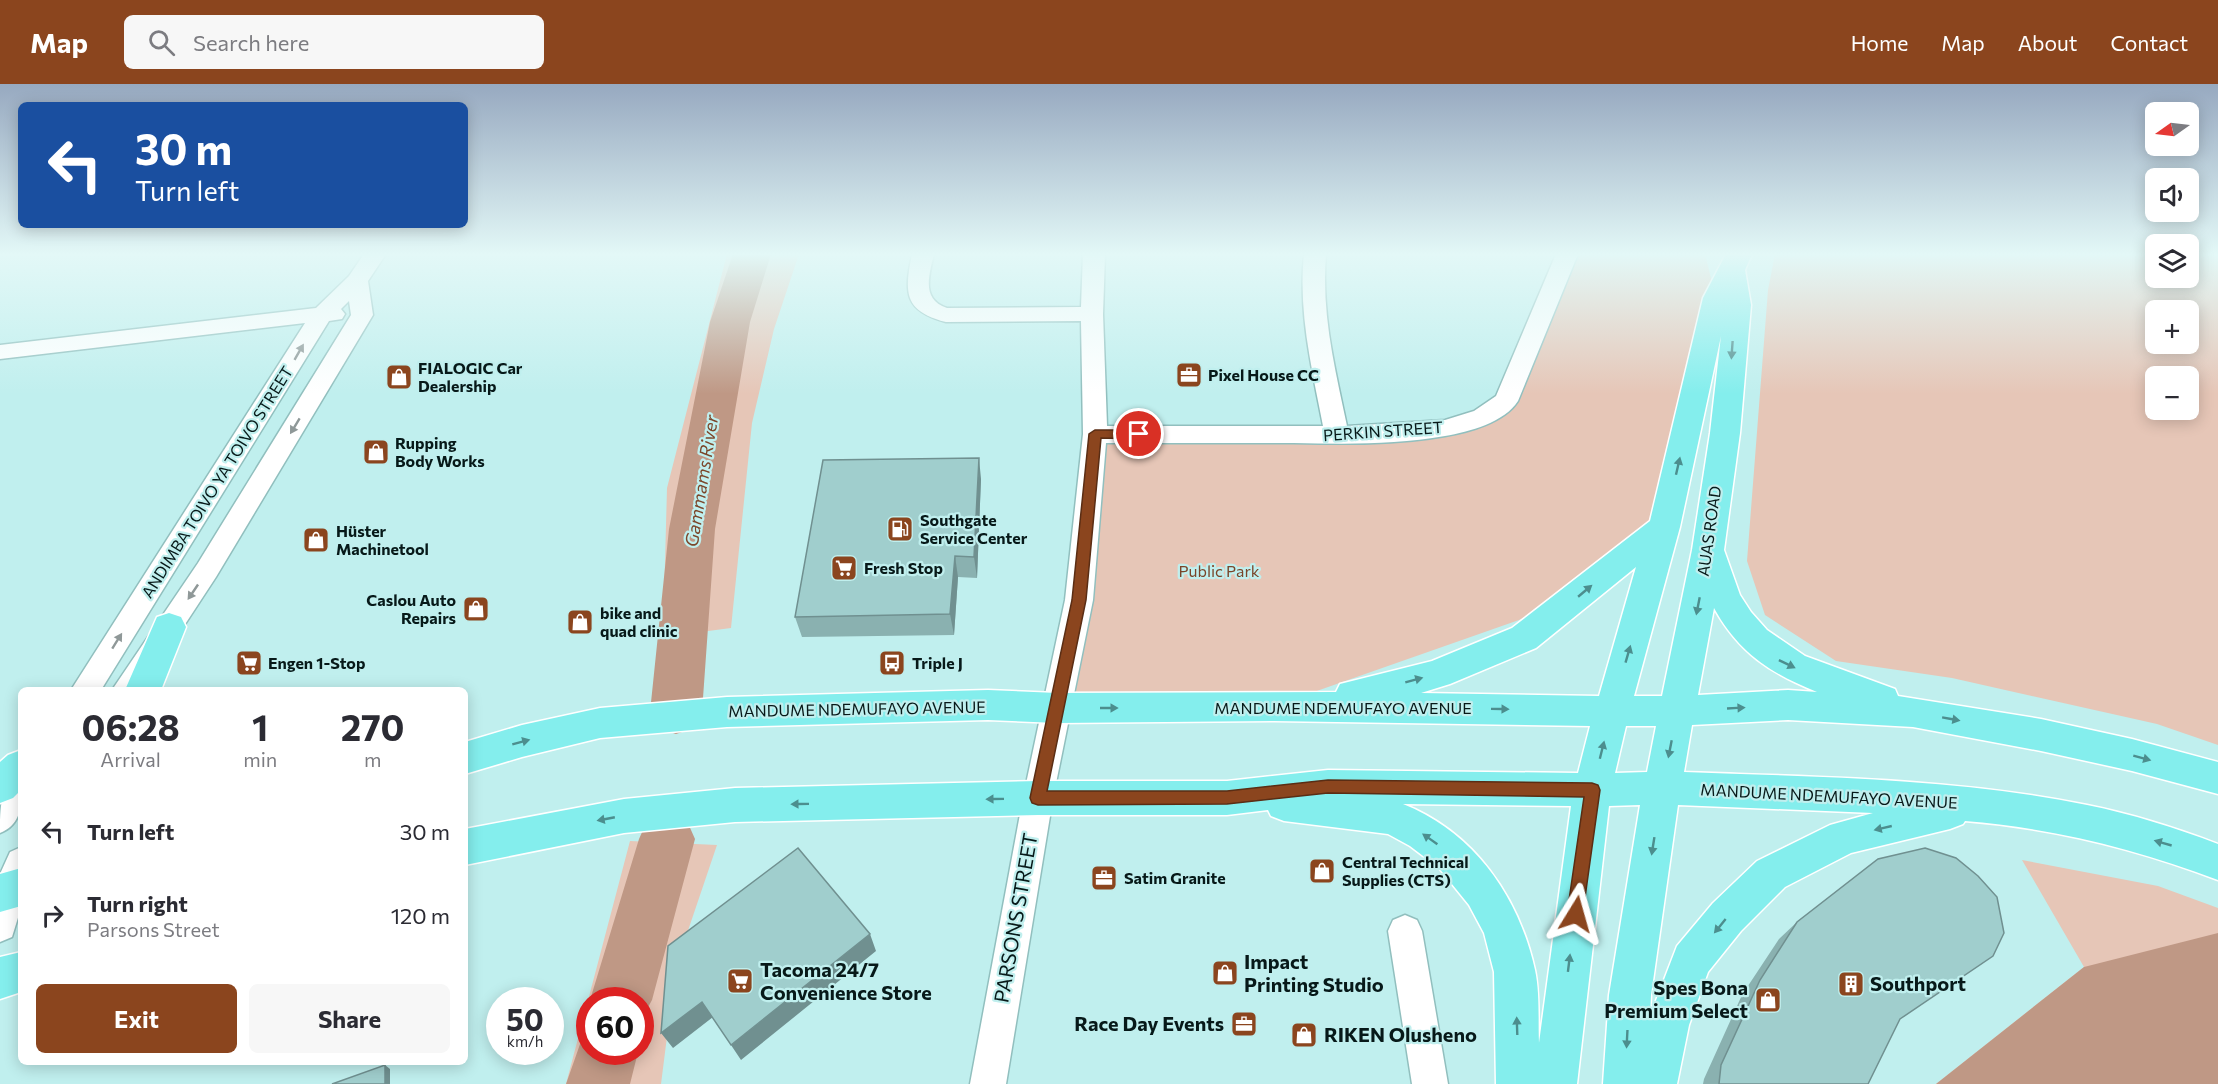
<!DOCTYPE html>
<meta charset="utf-8">
<style>
:root{--surface:#fff;--page:#f7f7f7;--text:#2b2b33;--muted:#7c7c81;--accent:#8b451e}
body{margin:0;font-family:Commissioner,sans-serif;background:var(--page);color:var(--text);height:100vh;display:flex;flex-direction:column;font-size:22px;white-space:nowrap}
*{box-sizing:border-box;margin:0}
p{font-size:20px;color:var(--muted)}
.icon{flex:none;width:33px;height:33px;fill:none;stroke:currentColor;stroke-width:2;stroke-linecap:round;stroke-linejoin:round}
.map{position:relative;flex:1;overflow:hidden}
.sheet{position:absolute;left:18px;top:603px;width:450px;height:378px;display:flex;flex-direction:column;background:var(--surface);border-radius:9px;box-shadow:0 3px 15px #0003}
.sheet>*{flex:none}
.guide{position:absolute;left:18px;top:18px;width:450px;height:126px;border-radius:9px;box-shadow:0 3px 15px #0003;background:#1a4fa0;color:#fff;overflow:hidden}
.needle{width:39px;rotate:256deg}
.controls{position:absolute;left:2145px;top:18px;display:grid;gap:12px}
.controls a{display:grid;place-items:center;width:54px;height:54px;border-radius:9px;background:var(--surface);box-shadow:0 3px 15px #0003;font-size:30px}
.speed{position:absolute;left:486px;top:903px;display:flex;gap:12px;font-size:30px;font-weight:700;text-align:center}
.speed>*{display:grid;place-content:center;width:78px;height:78px;border-radius:50%;background:var(--surface);box-shadow:0 3px 15px #0003;line-height:1}
.speed small{font-size:15px;font-weight:400}
.speed .limit{border:9px solid #d22;background:#fff;color:#111}
.pin{position:absolute;display:grid;place-items:center;width:51px;height:51px;color:#fff;margin:-26px;border:3px solid #fff;border-radius:50%;box-shadow:0 2px 6px #0007}
.me{position:absolute;width:66px;margin:-33px;rotate:8deg;stroke-linejoin:round;filter:drop-shadow(0 0 4px #0008)}
.turn{display:flex;align-items:center;gap:21px;height:126px;padding:0 18px;font-size:27px}
.turn .icon{width:78px;height:78px;stroke-width:2.5}
.turn b{display:block;font-size:42px;line-height:51px}
.eta{display:flex;justify-content:space-evenly;align-items:center;height:102px;text-align:center}
.eta b{font-size:36px;font-weight:700;line-height:42px}
.primary-button{display:flex;gap:12px;margin-top:auto;padding:12px 18px}
.primary-button a{flex:1;height:69px;border-radius:9px;background:var(--accent);color:#fff;font-size:24px;font-weight:700;line-height:69px;text-align:center}
.primary-button a+a{background:var(--page);color:var(--text)}
ul{padding:0;list-style:none}
li{display:flex;align-items:center;gap:18px;height:84px;padding:0 18px}
li div{flex:1}
li b{display:block;font-size:22px}
li em{font-style:normal}
header{display:flex;align-items:center;gap:36px;box-sizing:border-box;height:84px;padding:0 30px;background:var(--accent);color:#fff}
header strong{font-size:28px}
nav{display:flex;gap:33px;margin-inline-start:auto;font-size:21px}
.search{width:420px;height:54px;background:var(--page);display:flex;align-items:center;gap:15px;box-sizing:border-box;padding:0 21px;border-radius:9px;color:var(--muted);font-size:22px}
.map>svg:first-child{display:block}
.green{fill:#e6c6b7;fill-rule:evenodd}
.water{fill:#bf9885}
.lines{fill:none;stroke-linecap:round;stroke-linejoin:round}
.river{fill:#bf9885;fill-rule:evenodd}
.minor-casing{stroke:#91bfbe;stroke-width:3}
.major-casing{stroke:#fff;stroke-width:3}
.minor{fill:#fff;fill-rule:evenodd}
.major{fill:#84eeed;fill-rule:evenodd}
.wall{fill:#8ab1b0}
.shaded-wall{fill:#709090}
.building{fill:#a0cecd;stroke:#709090;stroke-width:1.5}
.oneway{fill:#4c8e8e}
.oneway2{fill:#8f9898}
.route{fill:#8b451e;stroke:#5a2d14;stroke-width:1.5}
.labels{text-anchor:middle;stroke-width:4.5;stroke-linejoin:round;paint-order:stroke}
.poi-label{font-size:16px;font-weight:bold;fill:#071919;stroke:#c0efee;text-anchor:start}
.street-label{font-size:16px;fill:#071919;stroke:#c0efee}
.park-label{font-size:16px;fill:#7a4529;stroke:#c0efee}
.water-label{font-size:18px;font-style:italic;fill:#7b462a;stroke:#c0efee}
.near-street-label{font-size:20px;fill:#071919;stroke:#c0efee}
.near-poi-label{font-size:20px;font-weight:bold;fill:#071919;stroke:#c0efee;text-anchor:start}
</style>
<header>
<strong>Map</strong>
<div class="search"><svg class="icon" aria-label="search" viewBox="0 0 24 24"><circle cx="10" cy="10" r="6"/><path d="M15 15l6 6"/></svg>Search here</div>
<nav><a>Home</a><a>Map</a><a>About</a><a>Contact</a></nav>
</header>
<div class="map">
<svg width="2218" height="1000" viewBox="0 0 2218 1000">
<rect width="100%" height="100%" fill="#c0efee"/>
<!-- green -->
<path class="green" d="M727 170H799L774 245 752 339 731 544 663 553 667 404Z
M1567 170H1705L1716 214 1664 443 1596 498 1519 536 1274 622 1057 624 1095 350 1446 344 1506 317Z
M1775 170H2155L2156 194H2188L2189 170H2218V661L2157 640 1952 594 1836 577 1765 531 1747 477 1768 206ZM2156 226H2188V260H2156ZM2156 292H2188V326H2156Z
M630 757 717 761 676 882 661 1000H566ZM590 916H640V968H590Z
M2022 776 2158 802 2218 824V1000H1936L2084 883Z"/>
<!-- water -->
<path class="water" d="M2218 849V1000H1936L2084 883Z"/>
<g class="lines">
<!-- river -->
<path class="river" d="M733 170H771L750 238 715 445 702 628 694 644 676 650 658 644 650 628 669 445 710 238Z
M667 729 687 737 695 755 652 916 640 938V916H590L639 755 647 737Z
M590 944V968H638L630 1000H566L585 946Z"/>
<defs>
<path id="minor" d="M364 170H386L368 197 373 231 216 493 142 606H112L198 479 351 231 349 217 341 225 345 230 342 235 329 237 101 606H71L305 239 0 275V261L316 224 349 192Z
M912 170H934C929 191 921 216 947 224L1081 223 1083 170H1105L1103 230 1107 342H1323C1312 285 1298 229 1304 170H1326C1321 229 1335 285 1347 342L1445 336 1474 327 1496 312 1556 170H1578L1518 317C1505 338 1469 348 1445 352 1396 361 1344 360 1294 359 1232 359 1169 359 1106 359L1093 516 1053 714 1006 1000H970L1023 714 1065 516 1083 350 1081 237 946 238C904 227 904 209 912 170Z
M21 688C21 712 26 739 0 749 0 725 0 698 21 688Z
M21 763V824L12 853 0 858V790L10 768Z
M1405 831 1417 836 1422 847 1448 1000H1412L1388 847 1393 836Z"/>
<path id="major" d="M1726 170H1752L1745 186 1751 221 1740 349 1724 466 1740 511 1751 528 1767 546 1805 572 1895 605 1898 612 2041 635 2132 655 2218 678V710L2132 687 2041 667 1913 643 1788 636 1692 641 1684 688C1818 693 1955 694 2087 721 2132 730 2176 744 2218 760V796C2137 765 2052 744 1965 737L1963 740 1950 745 1851 769 1785 803 1741 847 1708 888 1689 941 1677 1000H1603L1609 911 1640 721 1609 722 1577 1000H1496L1494 888 1484 849 1469 821 1439 784 1410 762 1388 750 1284 737 1271 732 1268 726 1227 731H1038L735 738 624 749 465 781V745L624 715 735 704 1038 697H1227L1328 686 1578 689 1590 642 1274 637 1057 639 988 636 727 643 600 654 522 673 465 690V658L522 641 600 624 727 613 988 606 1057 609 1336 608 1340 600 1432 577 1512 544 1650 437 1703 214ZM1721 252 1710 349 1692 466 1662 612H1634L1680 443ZM1636 483 1599 612 1421 609 1450 600 1536 564ZM1714 524C1739 569 1770 589 1817 608L1788 606 1698 611ZM1626 642H1656L1647 688 1615 689ZM1403 720 1571 722 1539 959C1538 936 1540 909 1535 886 1519 813 1474 748 1403 720ZM1678 721 1873 729 1830 741 1757 777 1713 819 1677 862 1650 932 1651 911Z
M169 529 181 533 186 543 161 606H125L157 533Z
M21 666V706L13 714 0 719V678L8 671Z
M21 784V822L0 828V790Z
M21 868V908L0 915V873Z"/>
</defs>
<!-- minor casing -->
<use href="#minor" class="minor-casing"/>
<!-- major casing -->
<use href="#major" class="major-casing"/>
<!-- minor -->
<use href="#minor" class="minor"/>
<!-- major -->
<use href="#major" class="major"/>
</g>
<!-- wall -->
<path class="wall" d="M981 395 977 494 958 493 954 551 802 553 795 533Z
M1797 838 1899 936 1868 1000H1703L1704 995 1742 911 1779 855Z"/>
<!-- shaded-wall -->
<path class="shaded-wall" d="M979 374 981 395 977 494 974 473Z
M955 472 958 493 954 551 950 530Z
M870 850 876 867 741 976 731 961Z
M702 918 713 933 673 964 661 949Z
M385 981 390 985V1000H385Z"/>
<!-- building -->
<path class="building" d="M979 374 974 473 955 472 950 530 795 533 823 376Z
M798 764 870 850 731 961 702 918 661 949 668 862Z
M1925 764 1956 774 1978 792 1997 813 2004 849 1993 872 1900 935 1868 1000H1719L1721 981 1760 896 1797 838 1878 775Z
M385 981V1000H332Z"/>
<!-- one-way arrows -->
<defs><path id="oneway-solid" d="M-6-.8H1V-3.2L6.5 0L1 3.2V.8H-6Z" transform="scale(1.5)"/></defs>
<g class="oneway">
<use href="#oneway-solid" transform="translate(1732 266) rotate(94)"/>
<use href="#oneway-solid" transform="translate(1678 382) rotate(-77)"/>
<use href="#oneway-solid" transform="translate(1585 507) rotate(-40)"/>
<use href="#oneway-solid" transform="translate(1698 522) rotate(101)"/>
<use href="#oneway-solid" transform="translate(1628 570) rotate(-74)"/>
<use href="#oneway-solid" transform="translate(1787 580) rotate(26)"/>
<use href="#oneway-solid" transform="translate(1414 596) rotate(-15)"/>
<use href="#oneway-solid" transform="translate(1109 624)"/>
<use href="#oneway-solid" transform="translate(1736 624) rotate(-3)"/>
<use href="#oneway-solid" transform="translate(1500 625) rotate(1)"/>
<use href="#oneway-solid" transform="translate(1951 635) rotate(10)"/>
<use href="#oneway-solid" transform="translate(521 658) rotate(-15)"/>
<use href="#oneway-solid" transform="translate(1670 665) rotate(101)"/>
<use href="#oneway-solid" transform="translate(1602 666) rotate(-76)"/>
<use href="#oneway-solid" transform="translate(2142 674) rotate(15)"/>
<use href="#oneway-solid" transform="translate(995 715) rotate(179)"/>
<use href="#oneway-solid" transform="translate(800 720) rotate(179)"/>
<use href="#oneway-solid" transform="translate(606 735) rotate(169)"/>
<use href="#oneway-solid" transform="translate(1883 744) rotate(167)"/>
<use href="#oneway-solid" transform="translate(1430 755) rotate(-145)"/>
<use href="#oneway-solid" transform="translate(2163 759) rotate(-164)"/>
<use href="#oneway-solid" transform="translate(1653 762) rotate(99)"/>
<use href="#oneway-solid" transform="translate(1720 842) rotate(129)"/>
<use href="#oneway-solid" transform="translate(1569 879) rotate(-83)"/>
<use href="#oneway-solid" transform="translate(1517 942) rotate(-92)"/>
<use href="#oneway-solid" transform="translate(1627 955) rotate(93)"/>
</g>
<g class="oneway2">
<use href="#oneway-solid" transform="translate(299 268) rotate(-60)"/>
<use href="#oneway-solid" transform="translate(295 342) rotate(121)"/>
<use href="#oneway-solid" transform="translate(193 508) rotate(124)"/>
<use href="#oneway-solid" transform="translate(117 557) rotate(-58)"/>
</g>
<!-- sky -->
<linearGradient id="sky" x2="0" y2="1"><stop stop-color="#97a9c0"/><stop offset="0.55" stop-color="#e3f8f7"/><stop offset="1" stop-color="#e3f8f7" stop-opacity="0"/></linearGradient>
<rect width="2218" height="310" fill="url(#sky)"/>
<!-- route -->
<path class="route" d="M1095 346H1139L1145 350 1139 355 1101 354 1086 516 1047 707H1227L1328 696 1592 699 1598 701 1600 706 1582 835 1576 838 1570 835 1567 830 1584 713 1328 709 1227 720 1038 721 1032 719 1030 714 1072 516 1089 350Z"/>
<!-- icons -->
<defs>
<symbol id="office-square" viewBox="-11 -11 22 22"><rect x="-9" y="-9" width="18" height="18" rx="4" fill="#8b451e" stroke="#c0efee"/><path d="M-6-3h4V-5.5h4V-3h4V5H-6ZM-1-4.5V-3h2v-1.5ZM-6 0V1H6V0Z" fill="#fff"/></symbol>
<symbol id="shop-square" viewBox="-11 -11 22 22"><rect x="-9" y="-9" width="18" height="18" rx="4" fill="#8b451e" stroke="#c0efee"/><path d="M-5-2.5h2.3a2.7 3.5 0 0 1 5.4 0H5L5.5 6h-11ZM-1.5-2.5h3a1.5 2.3 0 0 0-3 0Z" fill="#fff"/></symbol>
<symbol id="fuel-square" viewBox="-11 -11 22 22"><rect x="-9" y="-9" width="18" height="18" rx="4" fill="#8b451e" stroke="#c0efee"/><path d="M-5.5-6h7V0h2V4h1.3V-2.5L3-4.5l.8-.8L6-3V5H2.5V1h-1V6h-7ZM-4.2-4.7v3.2H.2V-4.7Z" fill="#fff"/></symbol>
<symbol id="supermarket-square" viewBox="-11 -11 22 22"><rect x="-9" y="-9" width="18" height="18" rx="4" fill="#8b451e" stroke="#c0efee"/><path d="M-6-5.5h2.5l.6 2H6L4.5 2H-2.5L-4.4-4H-6ZM-1.5 3.2a1.3 1.3 0 1 0 .1 0ZM3 3.2a1.3 1.3 0 1 0 .1 0Z" fill="#fff"/></symbol>
<symbol id="bus-square" viewBox="-11 -11 22 22"><rect x="-9" y="-9" width="18" height="18" rx="4" fill="#8b451e" stroke="#c0efee"/><path d="M-5-6H5V4H4V6H2V4H-2V6H-4V4H-5ZM-3.5-4V0h7V-4ZM-3.5 1.2v1.5H-2V1.2ZM2 1.2v1.5H3.5V1.2Z" fill="#fff"/></symbol>
<symbol id="building-square" viewBox="-11 -11 22 22"><rect x="-9" y="-9" width="18" height="18" rx="4" fill="#8b451e" stroke="#c0efee"/><path d="M-4-6H4V6H1V3H-1V6H-4ZM-2.5-4.3h1.7v1.8h-1.7ZM.8-4.3h1.7v1.8H.8ZM-2.5-1h1.7V.8h-1.7ZM.8-1h1.7V.8H.8Z" fill="#fff"/></symbol>
</defs>
<g fill-rule="evenodd">
<use href="#office-square" x="1174" y="276" width="30" height="30"/>
<use href="#shop-square" x="384" y="278" width="30" height="30"/>
<use href="#shop-square" x="361" y="353" width="30" height="30"/>
<use href="#fuel-square" x="885" y="430" width="30" height="30"/>
<use href="#shop-square" x="301" y="441" width="30" height="30"/>
<use href="#supermarket-square" x="829" y="469" width="30" height="30"/>
<use href="#shop-square" x="461" y="510" width="30" height="30"/>
<use href="#shop-square" x="565" y="523" width="30" height="30"/>
<use href="#supermarket-square" x="234" y="564" width="30" height="30"/>
<use href="#bus-square" x="877" y="564" width="30" height="30"/>
<use href="#shop-square" x="1307" y="772" width="30" height="30"/>
<use href="#office-square" x="1089" y="779" width="30" height="30"/>
<use href="#shop-square" x="1210" y="874" width="30" height="30"/>
<use href="#supermarket-square" x="725" y="882" width="30" height="30"/>
<use href="#building-square" x="1836" y="885" width="30" height="30"/>
<use href="#shop-square" x="1753" y="901" width="30" height="30"/>
<use href="#office-square" x="1229" y="925" width="30" height="30"/>
<use href="#shop-square" x="1289" y="936" width="30" height="30"/>
</g>
<g class="labels">
<!-- poi labels -->
<g class="poi-label">
<text x="418" y="290">FIALOGIC Car<tspan x="418" dy="18">Dealership</tspan></text>
<text x="1208" y="297">Pixel House CC</text>
<text x="395" y="365">Rupping<tspan x="395" dy="18">Body Works</tspan></text>
<text x="920" y="442">Southgate<tspan x="920" dy="18">Service Center</tspan></text>
<text x="336" y="453">Hüster<tspan x="336" dy="18">Machinetool</tspan></text>
<text x="864" y="490">Fresh Stop</text>
<text x="456" y="522" text-anchor="end">Caslou Auto<tspan x="456" dy="18">Repairs</tspan></text>
<text x="600" y="535">bike and<tspan x="600" dy="18">quad clinic</tspan></text>
<text x="268" y="585">Engen 1-Stop</text>
<text x="912" y="585">Triple J</text>
<text x="1342" y="784">Central Technical<tspan x="1342" dy="18">Supplies (CTS)</tspan></text>
<text x="1124" y="800">Satim Granite</text>
</g>
<!-- street labels -->
<g class="street-label">
<text transform="translate(1383 347) rotate(-4)" y="6">PERKIN STREET</text>
<text transform="translate(217 398) rotate(-58)" y="6">ANDIMBA TOIVO YA TOIVO STREET</text>
<text transform="translate(1709 447) rotate(-82)" y="6">AUAS ROAD</text>
<text x="1343" y="630">MANDUME NDEMUFAYO AVENUE</text>
<text transform="translate(857 625) rotate(-1)" y="6">MANDUME NDEMUFAYO AVENUE</text>
<text transform="translate(1829 712) rotate(3)" y="6">MANDUME NDEMUFAYO AVENUE</text>
</g>
<!-- park labels -->
<g class="park-label">
<text x="1219" y="493">Public Park</text>
</g>
<!-- water labels -->
<g class="water-label">
<text transform="translate(702 397) rotate(-81)" y="6">Gammams River</text>
</g>
<!-- near-street labels -->
<g class="near-street-label">
<text transform="translate(1016 834) rotate(-80)" y="7">PARSONS STREET</text>
</g>
<!-- near-poi labels -->
<g class="near-poi-label">
<text x="1244" y="885">Impact<tspan x="1244" dy="23">Printing Studio</tspan></text>
<text x="760" y="893">Tacoma 24/7<tspan x="760" dy="23">Convenience Store</tspan></text>
<text x="1870" y="907">Southport</text>
<text x="1748" y="911" text-anchor="end">Spes Bona<tspan x="1748" dy="23">Premium Select</tspan></text>
<text x="1224" y="947" text-anchor="end">Race Day Events</text>
<text x="1324" y="958">RIKEN Olusheno</text>
</g>
</g>
</svg>
<div class="controls">
<a><svg class="needle" viewBox="-14 -14 28 28"><path d="M0-13l5 13h-10z" fill="#e53935"/><path d="M0 13l5-13h-10z" fill="#7c7c81"/></svg></a>
<a><svg class="icon" aria-label="sound" viewBox="0 0 24 24"><path d="M4 9h4l5-4v14l-5-4H4zM17 9q2 3 0 6"/></svg></a>
<a><svg class="icon" aria-label="layers" viewBox="0 0 24 24"><path d="M12 4l9 5-9 5-9-5zM3 14l9 5 9-5"/></svg></a>
<a>+</a>
<a>−</a>
</div>
<div class="speed"><div>50<small>km/h</small></div><div class="limit">60</div></div>
<div class="pin" style="left:1139px;top:350px;background:#d93025"><svg class="icon" aria-label="arrive" viewBox="0 0 24 24"><path d="M6 21V4h12l-3 4 3 4H6"/></svg></div>
<svg class="me" style="left:1576px;top:830px" viewBox="-20 -20 40 40"><path d="M0-17L14 15 0 8-14 15z" fill="#8b451e" stroke="#fff" stroke-width="4"/></svg>
<div class="guide">
<div class="turn"><svg class="icon" aria-label="left" viewBox="0 0 24 24"><path d="M17 20v-9H6M10 6l-5 5 5 5"/></svg><div><b>30 m</b>Turn left</div></div>
</div>
<section class="sheet">
<div class="eta">
<div><b>06:28</b><p>Arrival</p></div>
<div><b>1</b><p>min</p></div>
<div><b>270</b><p>m</p></div>
</div>
<ul>
<li><svg class="icon" aria-label="left" viewBox="0 0 24 24"><path d="M17 20v-9H6M10 6l-5 5 5 5"/></svg><div><b>Turn left</b></div><em>30 m</em></li>
<li><svg class="icon" aria-label="right" viewBox="0 0 24 24"><path d="M7 20v-9h11M14 6l5 5-5 5"/></svg><div><b>Turn right</b><p>Parsons Street</p></div><em>120 m</em></li>
</ul>
<div class="primary-button"><a>Exit</a><a>Share</a></div>
</section>
</div>
